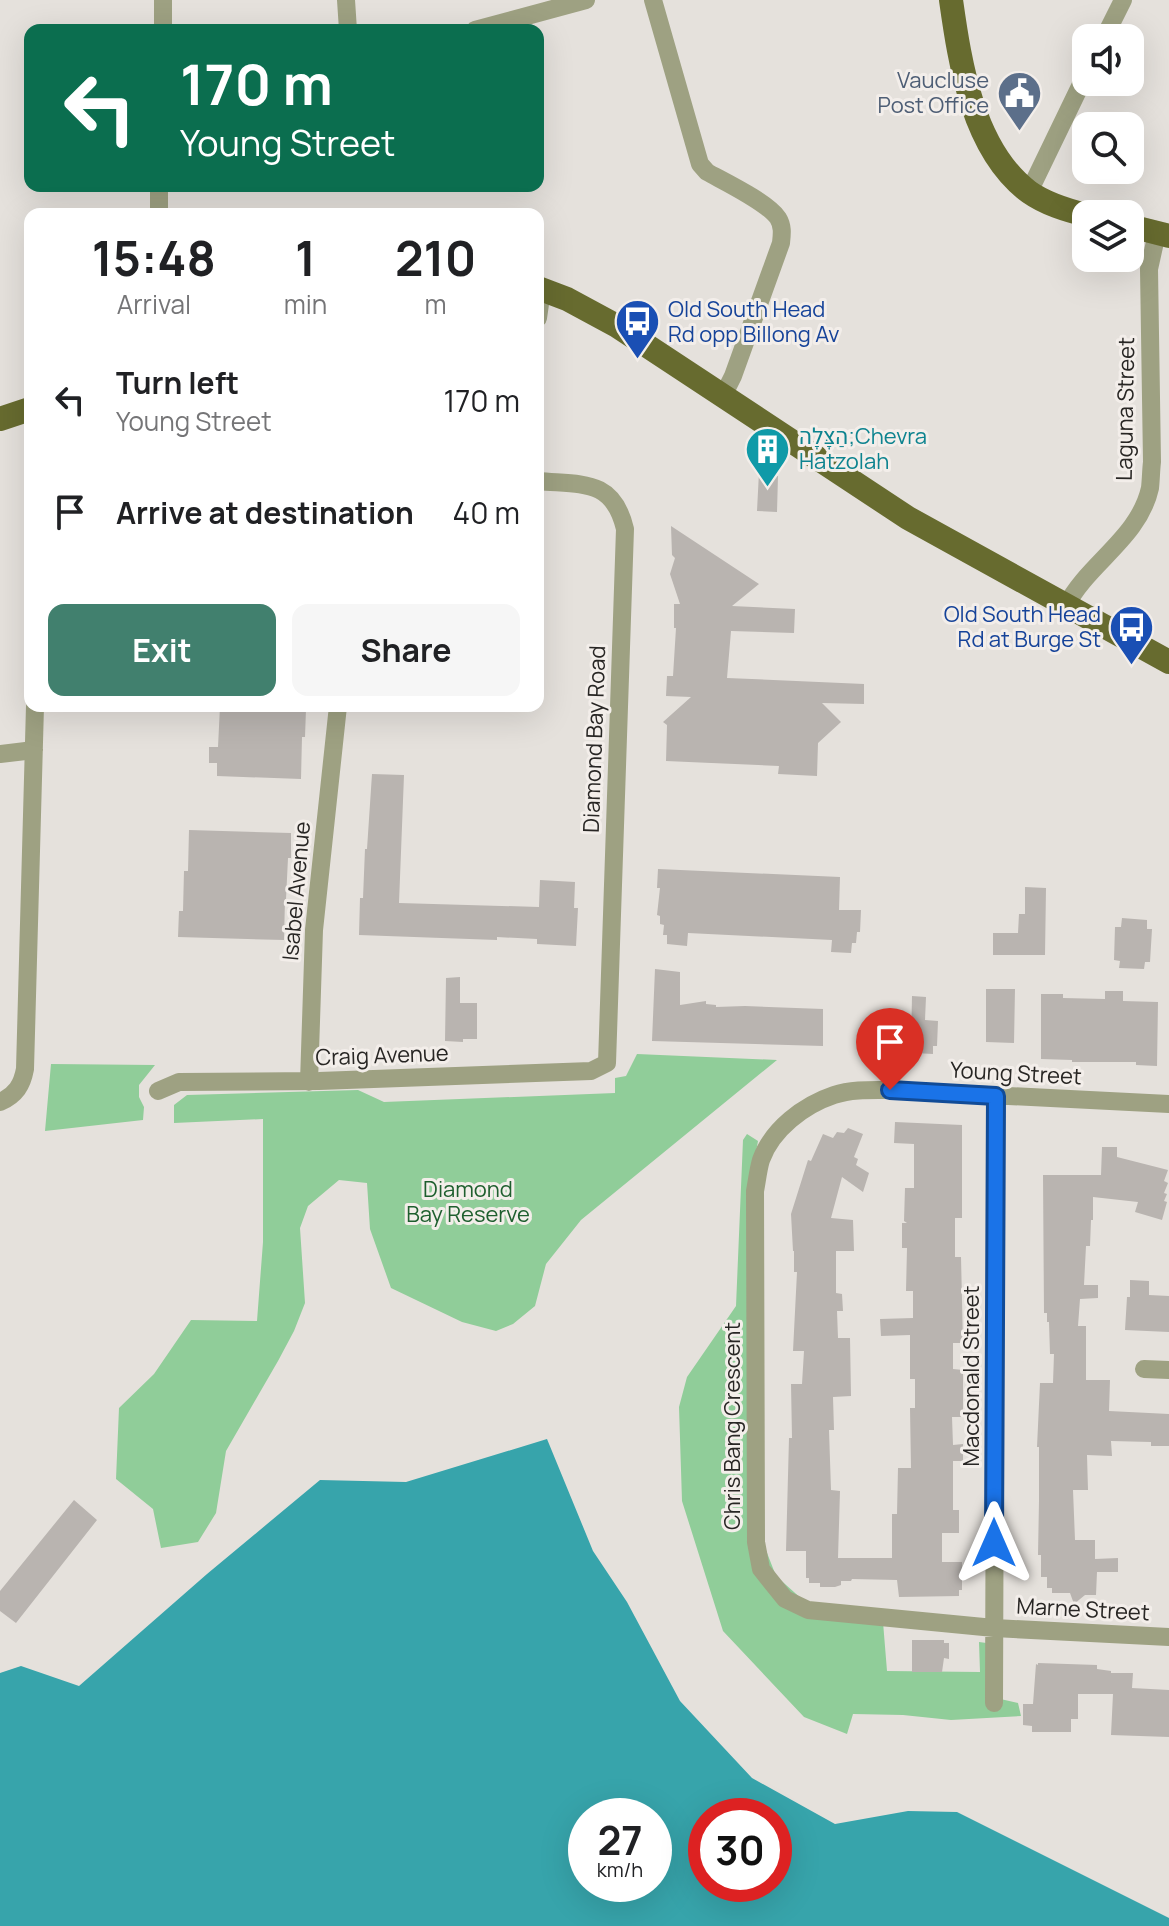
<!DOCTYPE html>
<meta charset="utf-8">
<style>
:root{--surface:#fff;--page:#f6f6f6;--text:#202124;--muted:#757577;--accent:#41806e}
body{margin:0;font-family:Manrope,Heebo,sans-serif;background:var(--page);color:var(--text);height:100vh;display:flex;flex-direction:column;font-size:30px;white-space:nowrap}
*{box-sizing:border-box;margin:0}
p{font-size:26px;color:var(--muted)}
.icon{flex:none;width:44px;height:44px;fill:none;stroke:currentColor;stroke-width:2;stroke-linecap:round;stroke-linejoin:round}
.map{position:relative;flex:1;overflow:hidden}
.sheet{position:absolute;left:24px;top:208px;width:520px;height:504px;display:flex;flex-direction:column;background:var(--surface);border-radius:16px;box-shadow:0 8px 32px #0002}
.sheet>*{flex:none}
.hud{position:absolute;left:24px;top:24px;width:520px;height:168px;border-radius:16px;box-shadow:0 8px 32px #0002;background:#0b6e4f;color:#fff;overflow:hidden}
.tools{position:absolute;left:1072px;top:24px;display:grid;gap:16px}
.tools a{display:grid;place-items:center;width:72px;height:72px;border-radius:16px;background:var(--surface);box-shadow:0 8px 32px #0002;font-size:40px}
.speed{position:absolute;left:568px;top:1798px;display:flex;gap:16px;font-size:40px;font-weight:700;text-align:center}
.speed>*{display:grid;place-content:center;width:104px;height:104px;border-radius:50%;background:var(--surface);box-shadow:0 8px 32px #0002;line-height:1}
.speed small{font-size:20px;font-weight:400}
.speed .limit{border:12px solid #d22;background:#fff;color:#111}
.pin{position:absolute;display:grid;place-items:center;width:68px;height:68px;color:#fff;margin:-82px -34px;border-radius:50% 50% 50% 0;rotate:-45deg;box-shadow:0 0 8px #0007}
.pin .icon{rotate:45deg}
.me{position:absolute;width:88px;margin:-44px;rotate:0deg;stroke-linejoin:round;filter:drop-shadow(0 0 6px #0008)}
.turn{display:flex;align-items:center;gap:28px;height:168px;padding:0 24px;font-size:36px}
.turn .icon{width:104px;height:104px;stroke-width:2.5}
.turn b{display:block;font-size:56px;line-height:68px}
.eta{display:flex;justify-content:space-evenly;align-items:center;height:136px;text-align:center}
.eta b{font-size:48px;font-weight:700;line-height:56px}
.cta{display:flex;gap:16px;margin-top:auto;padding:16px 24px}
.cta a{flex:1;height:92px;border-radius:16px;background:var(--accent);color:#fff;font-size:32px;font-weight:700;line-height:92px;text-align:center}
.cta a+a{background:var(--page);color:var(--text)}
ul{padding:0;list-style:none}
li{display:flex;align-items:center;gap:24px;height:112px;padding:0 24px}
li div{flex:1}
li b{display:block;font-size:30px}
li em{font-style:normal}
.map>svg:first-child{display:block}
.green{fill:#90cd99}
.water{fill:#37a4ab;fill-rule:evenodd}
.building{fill:#b9b4b0}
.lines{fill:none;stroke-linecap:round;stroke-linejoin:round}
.minor{stroke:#9ea182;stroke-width:18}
.major{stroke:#676b2f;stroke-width:24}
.route-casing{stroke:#114b97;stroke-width:20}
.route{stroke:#1a73e8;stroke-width:14}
.labels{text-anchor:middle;stroke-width:6;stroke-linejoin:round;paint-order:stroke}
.service-label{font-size:22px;fill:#4e5e75;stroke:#f3eeea;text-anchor:end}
.transit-label{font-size:22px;fill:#164399;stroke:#f3eeea;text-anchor:start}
.street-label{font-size:22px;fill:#282624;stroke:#f3eeea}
.culture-label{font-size:22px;fill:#0d838f;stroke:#f3eeea;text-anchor:start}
.park-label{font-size:22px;fill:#1e5f2e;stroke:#f3eeea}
</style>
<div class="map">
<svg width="1169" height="1926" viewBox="0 0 1169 1926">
<rect width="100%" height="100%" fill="#e5e1dc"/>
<!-- green -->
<path class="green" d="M637 1054 777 1060 581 1220 546 1264 535 1306 513 1324 496 1331 462 1322 391 1288 370 1229 367 1183 339 1180 308 1206 300 1228 305 1303 294 1331 278 1361 226 1451 216 1513 198 1542 161 1548 153 1509 116 1479 119 1408 154 1374 191 1320 257 1321 263 1242V1119L174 1123V1105L187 1095 358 1090 384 1102 615 1093V1078L626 1076Z
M51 1064 155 1065 139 1085V1097L144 1107 143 1120 45 1131Z
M747 1134 758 1141 754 1163 757 1527 776 1576 813 1609 883 1622 887 1671 980 1672 979 1642 994 1644 996 1698 1018 1703 1021 1716 951 1720 903 1715 853 1714 847 1734 804 1717 723 1631 682 1501 679 1407 687 1377 736 1306 743 1140Z"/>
<!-- water -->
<path class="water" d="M547 1439 593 1551 627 1602 680 1701 752 1778 835 1824 908 1811 957 1812 1169 1918V1926H0V1673L21 1666 79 1686 207 1574 320 1480 406 1482ZM586 1816H654V1884H586ZM706 1816H774V1884H706Z"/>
<!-- building -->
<path class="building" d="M759 472 778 476 777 512 757 511Z
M671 526 759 584 732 606 795 609 794 633 731 631 727 678 864 684V704L822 703 841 722 818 743 817 776 778 774 779 766 666 761 667 725 663 722 691 697 666 696 667 676H673L676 628H674V604H680L670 574 675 558 672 555Z
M220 706 306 709 305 737H302L301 779 217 776V763H209V747H218Z
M372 774 404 775 399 903 539 907 540 880 575 882 574 908H578L576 946 537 944V939L497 937V940L359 935 360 898H363L365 849H367Z
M189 830 291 833V858H288L286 899H285L284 940 178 937 179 911H183L184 871H188Z
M658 869 840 877 839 910H861L860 932H857L856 943H852L851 953 831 952 832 940 688 933 687 946 667 944V935H663L664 925 660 924V916L657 915 660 888H657Z
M1025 887 1046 888 1045 955H993V933H1018L1019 914H1025Z
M1122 918 1147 920V929H1152L1150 962H1145L1144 969 1119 968 1120 961 1114 960 1115 927H1121Z
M655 969 680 972V1005L706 1001V1004L716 1005V1007L745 1006 823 1009V1046L652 1041Z
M460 977V1003H477V1039H463V1042L445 1041 446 978Z
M986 989H1015L1014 1043 986 1042Z
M1105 991H1123V1001L1158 1002 1157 1066 1136 1065V1062H1072V1060L1041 1059V994H1063V998L1105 999Z
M912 996 926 997 925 1020 938 1021 937 1046H933V1054L914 1053V1045H911Z
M895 1122 962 1125V1218H955V1257H961L963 1343H953V1369L963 1370V1417H952L953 1445 963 1444V1461H953V1510H959V1533H942V1562H962V1590H959V1596L899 1597 897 1580 852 1579 851 1581H841V1585L835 1587H820V1583H809V1578H806V1551H786L789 1438H792L791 1384H802L804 1351H793L797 1272H794V1251H793L791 1214 808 1160 811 1161 823 1134 833 1138 837 1132 844 1133 848 1128 863 1134 854 1157 858 1159 856 1165 869 1173 863 1192 842 1177 831 1218 853 1220 854 1251H836V1293L842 1294 843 1311H837L838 1338H850L851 1396 833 1397 834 1430H829L831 1490 840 1491 838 1558H892V1514H897L898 1468H911L910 1408H915V1379H910V1335L881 1336 880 1319 913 1318V1291H906L907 1248H902V1223H907L904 1221 905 1188H914V1144L894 1143Z
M1102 1147H1117V1157L1168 1170 1164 1181 1168 1183 1164 1193 1167 1194 1164 1201 1167 1202 1162 1220 1135 1212 1138 1202 1093 1197V1220H1091L1090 1246H1086L1084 1285H1098V1298L1080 1299 1078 1326H1086V1380H1110L1109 1411 1169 1414V1446H1151V1442L1111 1441 1112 1456 1087 1455 1088 1490H1073L1075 1540H1095V1559L1118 1558V1572H1097L1096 1595H1085L1074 1604 1070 1593H1052V1588H1047V1577H1041V1555H1038L1039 1501V1447H1037L1040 1383H1053L1054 1354H1050L1049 1322H1047V1313H1044L1043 1175H1101Z
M1130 1280 1149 1281V1295L1169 1296V1332L1125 1330 1127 1297H1130Z
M74 1500 97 1520 16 1623 0 1611V1591Z
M912 1640H944V1643H949V1659L944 1658 942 1672H912Z
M1038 1663 1097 1665V1669L1111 1671V1673H1133L1132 1688 1169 1690V1737L1111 1735 1113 1694H1078V1719H1071V1732H1032V1726L1023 1725V1704H1033L1036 1664 1038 1665Z"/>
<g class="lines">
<!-- minor -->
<path class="minor" d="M346 0 348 30
M653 0 700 164 707 172C725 182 767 202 778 218 783 226 782 234 781 243L733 376 723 396
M163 30V0
M475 30 586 0
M1104 38 1123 0
M1029 192 1086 74
M159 214V186
M538 318 542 290
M1066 606C1088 563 1139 538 1150 488 1151 479 1151 470 1152 462L1149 269 1157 233
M0 754 34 750
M309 1082 314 930 338 706
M158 1091 179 1082 319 1081 591 1071 607 1063 625 529C613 478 581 485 538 481
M0 1102C16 1095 22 1085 25 1069L35 706
M1169 1104 890 1090C872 1090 852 1089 834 1095 804 1105 772 1129 761 1160 758 1170 757 1181 755 1191L756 1542 761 1569 785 1599 808 1610 994 1628 1169 1637
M1144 1369 1169 1370
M994 1703 996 1096"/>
<!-- major -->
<path class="major" d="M951 0C960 64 973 150 1029 192 1046 204 1066 210 1086 215
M1130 226 1169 236
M538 288 567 299 617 326 908 518 1169 662
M0 419 30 409"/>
</g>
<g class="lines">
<defs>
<path id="route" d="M890 1090 996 1096 994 1543"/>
</defs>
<!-- route casing -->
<use href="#route" class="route-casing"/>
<!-- route -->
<use href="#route" class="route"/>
</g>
<!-- icons -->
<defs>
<symbol id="civic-pin" viewBox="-11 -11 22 30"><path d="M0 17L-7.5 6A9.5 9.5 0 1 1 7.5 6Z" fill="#5c6f8a" stroke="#f3eeea"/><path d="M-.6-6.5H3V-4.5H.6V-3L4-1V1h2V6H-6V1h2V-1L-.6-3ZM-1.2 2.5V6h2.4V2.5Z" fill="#fff"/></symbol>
<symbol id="bus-pin" viewBox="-11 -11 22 30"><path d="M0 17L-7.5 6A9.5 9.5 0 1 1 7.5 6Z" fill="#1a4fb4" stroke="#f3eeea"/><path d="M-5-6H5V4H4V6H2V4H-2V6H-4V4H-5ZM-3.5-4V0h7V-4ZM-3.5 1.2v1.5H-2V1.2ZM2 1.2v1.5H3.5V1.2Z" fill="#fff"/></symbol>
<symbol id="building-pin" viewBox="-11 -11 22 30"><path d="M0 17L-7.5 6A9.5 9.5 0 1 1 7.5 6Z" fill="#0f9aa8" stroke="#f3eeea"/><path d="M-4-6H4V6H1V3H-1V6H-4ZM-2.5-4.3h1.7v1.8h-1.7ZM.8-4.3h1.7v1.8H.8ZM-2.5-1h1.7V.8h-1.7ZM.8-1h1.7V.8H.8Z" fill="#fff"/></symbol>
</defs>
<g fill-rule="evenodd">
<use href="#civic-pin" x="994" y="68" width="51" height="69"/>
<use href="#bus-pin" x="612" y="296" width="51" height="69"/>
<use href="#building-pin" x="742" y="424" width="51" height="69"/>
<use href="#bus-pin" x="1106" y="602" width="51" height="69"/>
</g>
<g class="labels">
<!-- service labels -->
<g class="service-label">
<text x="989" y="88">Vaucluse<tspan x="989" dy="25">Post Office</tspan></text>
</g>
<!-- transit labels -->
<g class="transit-label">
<text x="668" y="317">Old South Head<tspan x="668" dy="25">Rd opp Billong Av</tspan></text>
<text x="1101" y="622" text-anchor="end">Old South Head<tspan x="1101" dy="25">Rd at Burge St</tspan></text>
</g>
<!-- street labels -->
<g class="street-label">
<text transform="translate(1125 409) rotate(-89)" y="8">Laguna Street</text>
<text transform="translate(594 739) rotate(-88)" y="8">Diamond Bay Road</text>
<text transform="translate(296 891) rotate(-85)" y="8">Isabel Avenue</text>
<text transform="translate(382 1055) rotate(-2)" y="8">Craig Avenue</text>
<text transform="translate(1016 1073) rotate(3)" y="8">Young Street</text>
<text transform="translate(971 1376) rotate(-90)" y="8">Macdonald Street</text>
<text transform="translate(732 1426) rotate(-90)" y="8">Chris Bang Crescent</text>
<text transform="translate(1083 1609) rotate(3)" y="8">Marne Street</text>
</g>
<!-- culture labels -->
<g class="culture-label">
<text x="799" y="444">הַצָּלָה;Chevra<tspan x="799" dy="25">Hatzolah</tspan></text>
</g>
<!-- park labels -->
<g class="park-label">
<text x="468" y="1197">Diamond<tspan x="468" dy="25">Bay Reserve</tspan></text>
</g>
</g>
</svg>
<div class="tools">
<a><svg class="icon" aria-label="sound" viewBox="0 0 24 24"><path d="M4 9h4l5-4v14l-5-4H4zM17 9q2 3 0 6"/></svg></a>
<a><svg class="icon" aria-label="search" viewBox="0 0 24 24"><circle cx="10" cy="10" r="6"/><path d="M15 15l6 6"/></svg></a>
<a><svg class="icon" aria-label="layers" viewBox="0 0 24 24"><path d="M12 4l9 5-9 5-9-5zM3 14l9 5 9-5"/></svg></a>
</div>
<div class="speed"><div>27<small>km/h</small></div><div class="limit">30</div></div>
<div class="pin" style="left:890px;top:1090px;background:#d93025"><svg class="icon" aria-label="arrive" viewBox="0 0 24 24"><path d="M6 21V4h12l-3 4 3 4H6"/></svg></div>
<svg class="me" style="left:994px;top:1543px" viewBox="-20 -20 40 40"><path d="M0-17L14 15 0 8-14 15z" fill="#1a73e8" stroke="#fff" stroke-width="4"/></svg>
<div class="hud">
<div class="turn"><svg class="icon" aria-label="left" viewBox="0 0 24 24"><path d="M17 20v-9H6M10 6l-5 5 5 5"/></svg><div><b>170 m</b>Young Street</div></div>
</div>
<section class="sheet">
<div class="eta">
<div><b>15:48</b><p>Arrival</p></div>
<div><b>1</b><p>min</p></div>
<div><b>210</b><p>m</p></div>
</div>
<ul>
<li><svg class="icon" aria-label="left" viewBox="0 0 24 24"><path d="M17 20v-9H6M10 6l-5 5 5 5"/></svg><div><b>Turn left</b><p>Young Street</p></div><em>170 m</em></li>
<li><svg class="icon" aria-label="arrive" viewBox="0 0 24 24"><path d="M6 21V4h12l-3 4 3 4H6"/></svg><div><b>Arrive at destination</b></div><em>40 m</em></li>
</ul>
<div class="cta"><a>Exit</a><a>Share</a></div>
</section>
</div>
